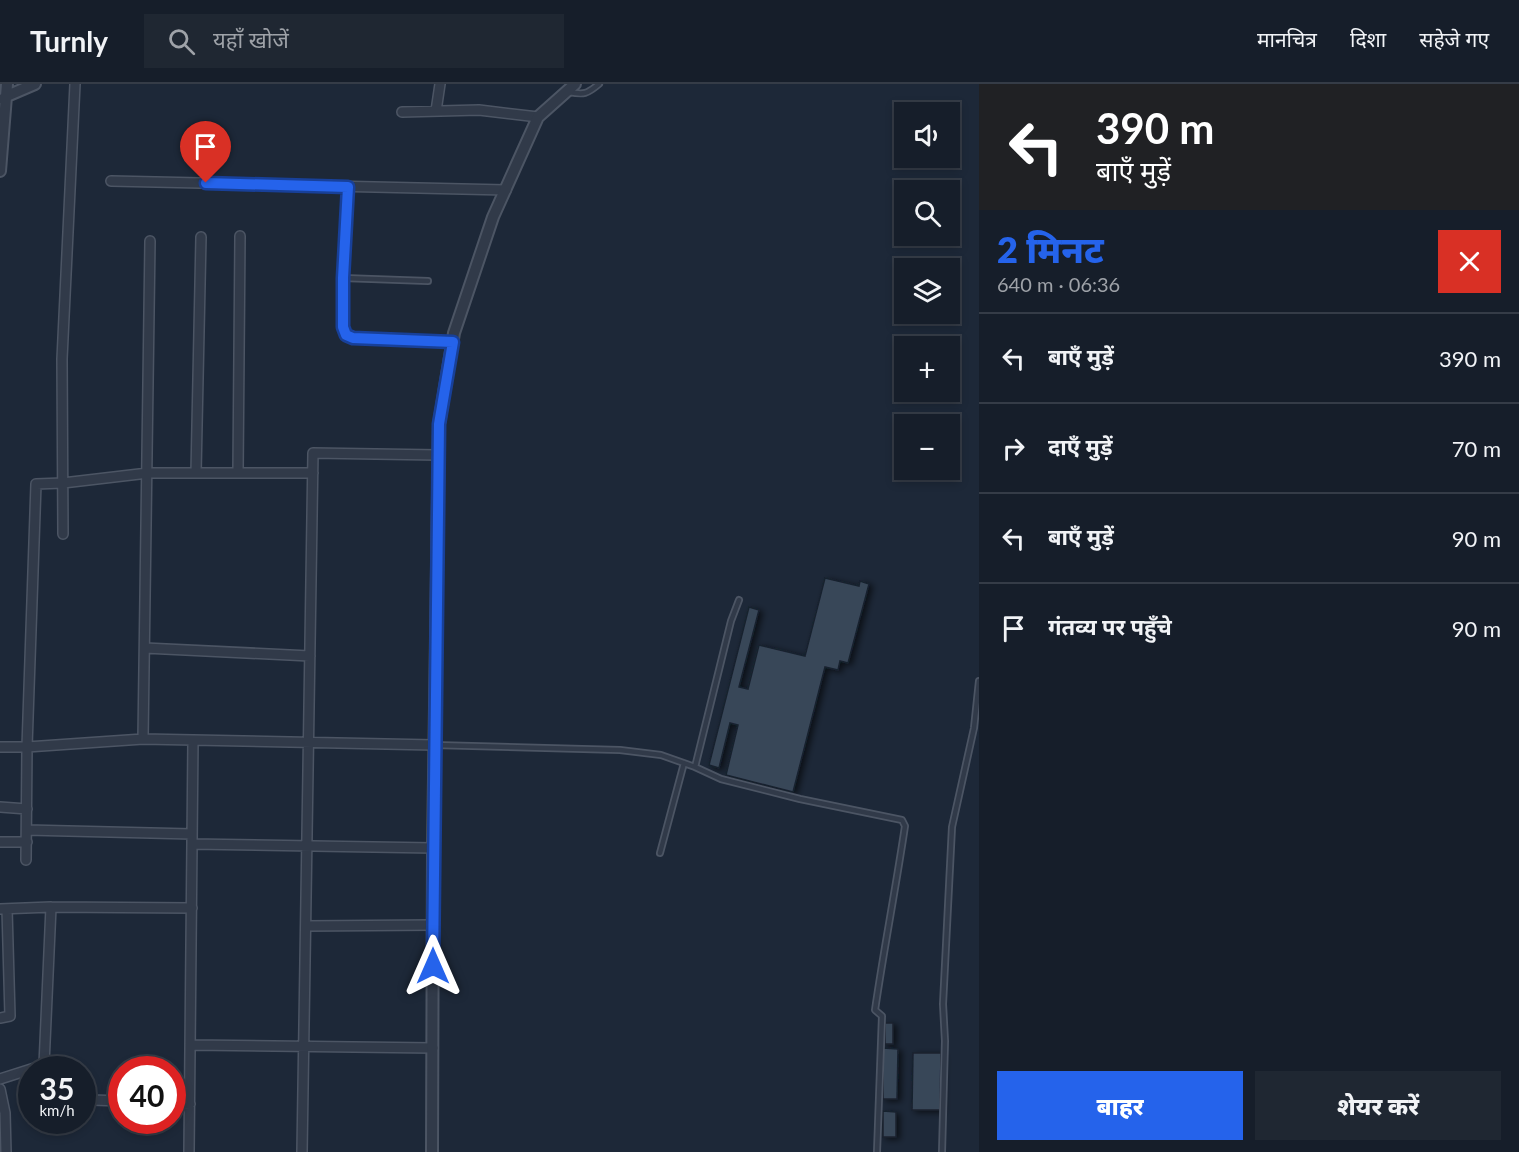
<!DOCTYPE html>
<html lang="hi">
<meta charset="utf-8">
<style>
:root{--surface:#161e2a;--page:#1f2732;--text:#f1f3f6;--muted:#9ea2a8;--line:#353c47;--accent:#2563eb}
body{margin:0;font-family:Lato,"Noto Sans Devanagari",sans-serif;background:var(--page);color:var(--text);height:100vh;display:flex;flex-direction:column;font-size:22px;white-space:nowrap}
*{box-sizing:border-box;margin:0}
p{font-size:20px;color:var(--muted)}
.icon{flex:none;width:33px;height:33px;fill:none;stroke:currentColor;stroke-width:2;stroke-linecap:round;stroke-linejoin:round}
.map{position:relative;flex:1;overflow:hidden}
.side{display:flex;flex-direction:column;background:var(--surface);width:540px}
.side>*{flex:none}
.banner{background:#202124;color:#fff;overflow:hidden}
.controls{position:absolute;left:894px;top:18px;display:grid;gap:12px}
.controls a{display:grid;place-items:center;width:66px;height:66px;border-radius:0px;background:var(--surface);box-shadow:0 3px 9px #0003,0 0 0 2px var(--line);font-size:30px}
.speed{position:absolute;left:18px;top:972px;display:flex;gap:12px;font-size:30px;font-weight:700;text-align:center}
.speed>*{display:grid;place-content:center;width:78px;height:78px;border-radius:50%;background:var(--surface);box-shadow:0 3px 9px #0003,0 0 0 2px var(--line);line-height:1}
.speed small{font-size:15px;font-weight:400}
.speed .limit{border:9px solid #d22;background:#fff;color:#111}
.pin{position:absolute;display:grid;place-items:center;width:51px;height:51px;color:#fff;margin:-62px -26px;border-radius:50% 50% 50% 0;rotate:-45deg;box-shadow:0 0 6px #0007}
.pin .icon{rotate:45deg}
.me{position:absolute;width:66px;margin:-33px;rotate:0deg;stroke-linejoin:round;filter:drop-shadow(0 0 4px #0008)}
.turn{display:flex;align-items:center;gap:21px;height:126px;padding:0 18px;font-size:27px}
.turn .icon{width:78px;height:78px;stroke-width:2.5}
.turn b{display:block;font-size:42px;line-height:51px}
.round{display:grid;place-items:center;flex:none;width:63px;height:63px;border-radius:0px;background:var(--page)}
.headline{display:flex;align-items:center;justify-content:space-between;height:102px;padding:0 18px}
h1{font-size:36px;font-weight:800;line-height:45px;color:var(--accent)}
.cta{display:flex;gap:12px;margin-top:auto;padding:12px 18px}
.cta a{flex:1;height:69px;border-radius:0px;background:var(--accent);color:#fff;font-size:24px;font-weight:800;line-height:69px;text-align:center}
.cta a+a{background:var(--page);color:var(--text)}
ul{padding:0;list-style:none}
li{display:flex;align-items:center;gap:18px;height:90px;padding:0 18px;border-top:2px solid var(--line)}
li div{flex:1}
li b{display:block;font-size:22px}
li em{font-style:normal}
header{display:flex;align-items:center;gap:36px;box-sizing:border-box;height:84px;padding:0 30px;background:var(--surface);border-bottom:2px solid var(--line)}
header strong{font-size:28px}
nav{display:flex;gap:33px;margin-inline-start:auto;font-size:21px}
.search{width:420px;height:54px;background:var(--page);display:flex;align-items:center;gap:15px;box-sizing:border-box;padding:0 21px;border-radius:0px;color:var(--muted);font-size:22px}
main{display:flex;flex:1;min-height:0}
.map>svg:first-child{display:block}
.building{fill:#394659;stroke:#19222f;stroke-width:1.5;filter:url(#shadow)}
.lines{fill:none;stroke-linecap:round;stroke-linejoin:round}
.service-casing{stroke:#4c5564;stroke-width:8}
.minor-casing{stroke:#4c5564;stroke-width:12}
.tertiary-casing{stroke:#4c5564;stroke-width:14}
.service{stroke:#313a49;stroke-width:4.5}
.minor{stroke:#313a49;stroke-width:9}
.tertiary{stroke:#313a49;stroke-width:10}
.route-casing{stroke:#184099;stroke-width:15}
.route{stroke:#2563eb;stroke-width:10}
</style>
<header>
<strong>Turnly</strong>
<div class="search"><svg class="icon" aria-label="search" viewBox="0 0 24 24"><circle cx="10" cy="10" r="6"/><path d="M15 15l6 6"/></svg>यहाँ खोजें</div>
<nav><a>मानचित्र</a><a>दिशा</a><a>सहेजे गए</a></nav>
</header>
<main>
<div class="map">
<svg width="979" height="1068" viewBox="0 0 979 1068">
<defs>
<filter id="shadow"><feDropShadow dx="3.5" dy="2" stdDeviation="3" flood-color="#0009"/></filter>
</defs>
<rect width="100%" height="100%" fill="#1d2838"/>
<!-- building -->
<path class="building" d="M825 494 859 502 860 497 869 500 848 579 840 577 838 586 825 583 793 708 726 691 738 641 730 639 719 684 709 681 749 523 759 526 739 603 748 605 759 561 805 572Z
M885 939H893V960H885Z
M883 964 898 965 897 1015H883Z
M913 969H941L940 1026H912Z
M883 1027 896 1028V1053H883Z"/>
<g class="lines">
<defs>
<path id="service" d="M569 8C584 11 587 10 599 0
M348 103 343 194V243L346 251 353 254 451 258
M343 194 428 197
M434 661 620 666 661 671 695 683 721 695 800 715 902 736 905 742C896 803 884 864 875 926L882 932 877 1068
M695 683 731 537 739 516
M660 769 684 679
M942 1068 945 957 943 920 952 743 974 644 979 597"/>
<path id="minor" d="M436 27 440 0
M402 28 479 26 538 33
M111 97 506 106
M196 389 201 153
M238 389 240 152
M63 450 62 275 75 0
M145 564 310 572
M143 655 150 157
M0 663H27L143 655 434 661
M0 723 27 725
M27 746 192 750
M0 758H27
M192 760 433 764
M26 776 27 663 36 400 63 399 148 389H313
M0 825 51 823 192 824
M306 842 433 841
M0 934 10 932 7 825
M191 961 433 964
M47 986 44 981 51 823
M0 995 44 981
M0 1005 5 1029 6 1068
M82 1014 92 1016 122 1017
M172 1019 190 1020
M189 1068 193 656
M302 1068 313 369 438 371"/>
<path id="tertiary" d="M3 15 7 12 35 0
M0 87 7 0
M432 1068 433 764 439 340 454 249 493 133 538 33 575 0"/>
</defs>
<!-- service casing -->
<use href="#service" class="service-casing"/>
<!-- minor casing -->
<use href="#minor" class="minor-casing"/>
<!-- tertiary casing -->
<use href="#tertiary" class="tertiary-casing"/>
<!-- service -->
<use href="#service" class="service"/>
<!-- minor -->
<use href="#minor" class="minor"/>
<!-- tertiary -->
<use href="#tertiary" class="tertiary"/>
</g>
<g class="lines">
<defs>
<path id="route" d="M206 99 348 103 343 194V243L346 251 353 254 453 258 439 340 433 882"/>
</defs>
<!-- route casing -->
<use href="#route" class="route-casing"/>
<!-- route -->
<use href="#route" class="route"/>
</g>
</svg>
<div class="controls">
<a><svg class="icon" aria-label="sound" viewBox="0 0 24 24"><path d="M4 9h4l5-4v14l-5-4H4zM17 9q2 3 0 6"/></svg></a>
<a><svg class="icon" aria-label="search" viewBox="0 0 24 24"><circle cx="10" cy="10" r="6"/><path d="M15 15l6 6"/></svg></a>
<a><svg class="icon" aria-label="layers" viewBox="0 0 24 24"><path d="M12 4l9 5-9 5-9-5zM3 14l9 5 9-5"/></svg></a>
<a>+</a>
<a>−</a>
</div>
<div class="speed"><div>35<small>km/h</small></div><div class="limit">40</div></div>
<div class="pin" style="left:206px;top:99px;background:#d93025"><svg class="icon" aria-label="arrive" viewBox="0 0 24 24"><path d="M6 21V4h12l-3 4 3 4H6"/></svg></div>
<svg class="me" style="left:433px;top:882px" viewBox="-20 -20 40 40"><path d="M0-17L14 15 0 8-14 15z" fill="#2563eb" stroke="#fff" stroke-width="4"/></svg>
</div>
<section class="side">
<div class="banner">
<div class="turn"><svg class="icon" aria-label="left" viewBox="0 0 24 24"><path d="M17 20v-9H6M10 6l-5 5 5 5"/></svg><div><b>390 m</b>बाएँ मुड़ें</div></div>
</div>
<div class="headline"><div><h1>2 मिनट</h1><p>640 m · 06:36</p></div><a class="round" style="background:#d93025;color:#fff"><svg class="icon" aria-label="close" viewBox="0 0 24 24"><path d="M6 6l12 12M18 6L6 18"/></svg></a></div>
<ul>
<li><svg class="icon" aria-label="left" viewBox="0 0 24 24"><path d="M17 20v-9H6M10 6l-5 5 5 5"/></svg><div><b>बाएँ मुड़ें</b></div><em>390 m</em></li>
<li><svg class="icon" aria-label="right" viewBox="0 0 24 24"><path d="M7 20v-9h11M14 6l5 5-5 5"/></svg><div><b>दाएँ मुड़ें</b></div><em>70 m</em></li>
<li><svg class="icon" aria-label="left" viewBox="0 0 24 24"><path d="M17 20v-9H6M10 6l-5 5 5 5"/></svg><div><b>बाएँ मुड़ें</b></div><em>90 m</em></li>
<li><svg class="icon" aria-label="arrive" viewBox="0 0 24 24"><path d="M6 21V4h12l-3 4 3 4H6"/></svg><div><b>गंतव्य पर पहुँचे</b></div><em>90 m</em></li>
</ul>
<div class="cta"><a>बाहर</a><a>शेयर करें</a></div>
</section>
</main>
